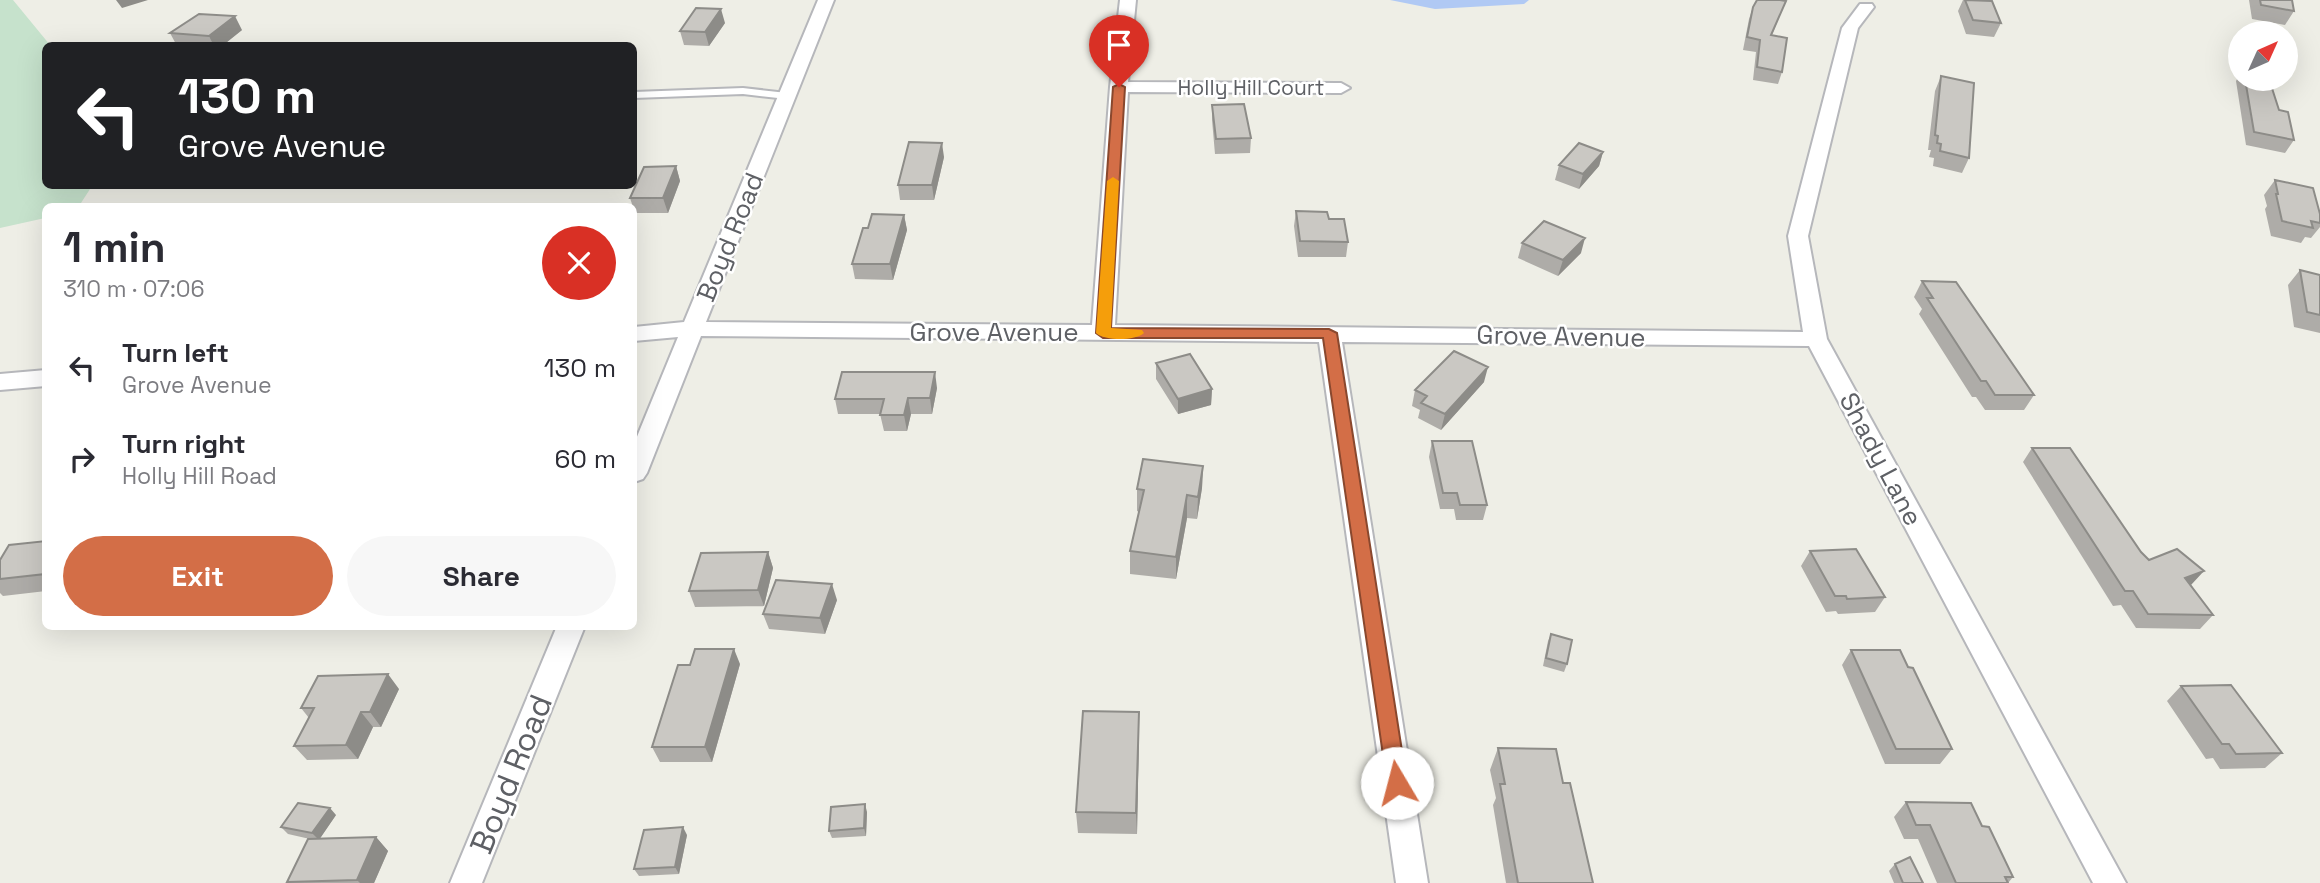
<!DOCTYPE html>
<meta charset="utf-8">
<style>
:root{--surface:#fff;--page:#f7f7f7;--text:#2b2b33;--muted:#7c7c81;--accent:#d36e47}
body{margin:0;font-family:"Space Grotesk",sans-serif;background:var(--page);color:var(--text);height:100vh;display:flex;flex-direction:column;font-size:26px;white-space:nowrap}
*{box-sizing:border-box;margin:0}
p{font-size:23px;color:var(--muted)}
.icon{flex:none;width:38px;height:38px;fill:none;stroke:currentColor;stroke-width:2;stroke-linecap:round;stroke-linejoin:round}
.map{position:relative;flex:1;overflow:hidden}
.panel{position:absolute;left:42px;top:203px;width:595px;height:427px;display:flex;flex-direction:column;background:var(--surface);border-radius:10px;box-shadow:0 7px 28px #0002}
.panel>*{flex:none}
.guide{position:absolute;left:42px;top:42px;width:595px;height:147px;border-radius:10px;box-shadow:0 7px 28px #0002;background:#202124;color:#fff;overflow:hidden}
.needle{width:46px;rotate:45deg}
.buttons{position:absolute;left:2228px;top:21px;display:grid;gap:14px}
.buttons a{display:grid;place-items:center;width:70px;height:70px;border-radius:50%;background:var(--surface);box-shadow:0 7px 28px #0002;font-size:35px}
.pin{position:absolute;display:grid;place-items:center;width:60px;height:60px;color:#fff;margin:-72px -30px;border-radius:50% 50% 50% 0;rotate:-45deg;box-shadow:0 0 7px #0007}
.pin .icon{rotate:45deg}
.me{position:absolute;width:77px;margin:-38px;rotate:352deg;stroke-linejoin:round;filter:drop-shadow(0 0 5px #0008)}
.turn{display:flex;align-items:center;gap:24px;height:147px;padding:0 21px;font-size:32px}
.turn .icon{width:91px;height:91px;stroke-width:2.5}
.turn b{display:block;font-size:49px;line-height:60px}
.round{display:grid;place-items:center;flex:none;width:74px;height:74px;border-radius:37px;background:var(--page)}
.overview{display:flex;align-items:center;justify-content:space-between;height:119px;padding:0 21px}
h1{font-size:42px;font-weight:600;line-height:52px}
.cta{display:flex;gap:14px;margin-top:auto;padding:14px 21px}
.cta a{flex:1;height:80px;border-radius:42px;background:var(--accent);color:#fff;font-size:28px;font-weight:600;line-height:80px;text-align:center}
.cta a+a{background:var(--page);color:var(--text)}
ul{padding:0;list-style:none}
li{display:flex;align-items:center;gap:21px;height:91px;padding:0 21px}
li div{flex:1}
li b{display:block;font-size:26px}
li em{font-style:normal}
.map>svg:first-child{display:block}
.green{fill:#c6e2cc}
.water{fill:#b0c9f4}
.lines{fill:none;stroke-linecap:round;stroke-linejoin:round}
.service-casing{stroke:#b6b7bb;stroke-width:4}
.minor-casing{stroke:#b6b7bb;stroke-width:4}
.service{fill:#fff;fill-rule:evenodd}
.minor{fill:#fff;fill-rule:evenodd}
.wall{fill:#aeaca8}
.shaded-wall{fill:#8d8c88}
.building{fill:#cac8c3;stroke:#8d8c88;stroke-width:2}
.route{fill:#d36e47;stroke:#89482e;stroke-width:2}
.slow{fill:#f59e0b}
.labels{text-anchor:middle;stroke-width:5;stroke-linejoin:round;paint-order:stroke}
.far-street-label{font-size:21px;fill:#5e6065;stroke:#fff}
.street-label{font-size:26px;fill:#5e6065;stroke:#fff}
.near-street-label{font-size:32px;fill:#5e6065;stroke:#fff}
</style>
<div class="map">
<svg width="2320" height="883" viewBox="0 0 2320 883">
<rect width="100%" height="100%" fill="#eeeee6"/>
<!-- green -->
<path class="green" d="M0 0H13L50 45 46 46V186H92L79 206H46L45 218 0 228Z"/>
<!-- water -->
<path class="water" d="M1390 0H1529L1524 4 1435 9Z"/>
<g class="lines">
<defs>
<path id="service" d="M743 88 787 93 791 96 787 99 743 94 634 98V92Z"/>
<path id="minor" d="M818 0H834L706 322 1092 325 1110 87 1120 0H1136L1128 82 1341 83 1350 88 1341 93 1128 92 1115 325 1803 332 1788 236 1842 28 1860 4H1872L1874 7 1858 28 1808 236 1827 339 2126 883H2093L1809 346 1342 342 1428 883H1396L1319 342 701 336 647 473 643 479 634 482V444L678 337 634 341V327L684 322Z
M46 370V386L0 390V374Z
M557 626H585L482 883H450Z"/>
</defs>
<!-- service casing -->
<use href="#service" class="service-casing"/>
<!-- minor casing -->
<use href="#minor" class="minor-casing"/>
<!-- service -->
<use href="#service" class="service"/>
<!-- minor -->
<use href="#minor" class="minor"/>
</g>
<!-- wall -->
<path class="wall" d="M1963 0H1986L2001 23 1994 37 1966 34 1958 11Z
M2249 0H2292L2294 11 2285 25 2252 19Z
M1753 7 1781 13 1772 35 1782 72 1778 84 1753 80 1756 52 1743 50 1749 19Z
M725 23 709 46 684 45 680 31Z
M242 30 222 46H177L170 33Z
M2240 74V79H2269L2279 110 2294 140 2285 153 2246 145 2236 81Z
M1941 76 1969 158 1962 173 1933 166 1934 158 1929 157 1931 150H1928L1935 91Z
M1212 105 1251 138 1250 153 1215 154 1212 120Z
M1603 152 1599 166 1579 189 1555 180 1559 165Z
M944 157 934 200H900L898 185Z
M676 166 680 181 668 213H635L630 198Z
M2275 180 2320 214V227L2311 238 2305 237 2301 243 2271 236 2265 209 2267 206 2264 195Z
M1296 211 1329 219 1348 242 1346 257H1298L1294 226Z
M904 215 907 230 893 280 855 279 852 264 868 228Z
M1522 243 1581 253 1558 276 1518 258Z
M2300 270 2320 275V333L2294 327 2288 285Z
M1922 281 2034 395 2024 410H1985L1976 397H1972L1919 314 1922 309 1914 297Z
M1156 363 1212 389 1211 405 1178 414 1156 379Z
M1484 382 1441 430 1418 418 1420 410 1412 406 1415 390Z
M937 388 932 414H911L907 431H884L880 414H838L835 399Z
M1432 441 1487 505 1483 520H1456L1454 509H1440L1429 457Z
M2032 448 2149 560 2191 585 2213 615 2200 629 2136 628 2121 605 2113 606 2023 462Z
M1203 466 1202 488 1197 519 1187 518 1176 579 1130 574V551L1139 512 1137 511V489Z
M46 541V591L3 596 0 593V560Z
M1810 551 1885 597 1875 612 1838 614 1836 611 1826 612 1801 566Z
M768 552 773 568 764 606 695 607 689 591Z
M837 600 825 634 769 629 763 614Z
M1551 634 1567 664 1564 672 1543 666 1548 641Z
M1851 650 1952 749 1940 764H1885L1842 665Z
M740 664 712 762H660L652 747Z
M2181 686 2282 753 2265 768 2220 769 2213 758 2206 759 2167 701Z
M399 689 381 727H373L358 759 307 760 294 746 309 718 301 708Z
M1139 733 1137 834 1078 833 1076 812Z
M1498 748 1563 783 1593 883H1506L1493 805 1496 798 1490 770Z
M1906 802 1982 826 2013 877 2008 883H1937L1918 839H1904L1894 817Z
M867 812 866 836 832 838 829 831Z
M336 815 320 838 376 837 388 851 374 883H288L287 882 310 839 288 834 281 827Z
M687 835 679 874 639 876 634 869Z
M1895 864 1923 883H1894L1889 871Z"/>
<!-- shaded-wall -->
<path class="shaded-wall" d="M116 0H148L122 8Z
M721 9 725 23 709 46 705 32Z
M235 16 242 30 222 46H214L209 36Z
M942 143 944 157 934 200 932 185Z
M1603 152 1599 166 1579 189 1583 174Z
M676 166 680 181 668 213 663 198Z
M904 215 907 230 893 280 890 264Z
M1585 238 1581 253 1558 276 1563 260Z
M1488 367 1484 382 1441 430 1445 414Z
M935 372 937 388 932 414 930 398Z
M1212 389 1211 405 1178 414V399Z
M908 398 911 414 907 431 904 415Z
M1203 466 1202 488 1197 519 1198 497Z
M1187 495V518L1176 579V557Z
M768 552 773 568 764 606 758 590Z
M2204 571 2191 585 2185 578Z
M832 584 837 600 825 634 820 618Z
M734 649 740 664 712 762 705 747Z
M388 674 399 689 381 727 370 712Z
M361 712 373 727 358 759 346 745Z
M1139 712V733L1137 834 1136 813Z
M865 804 867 812 866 836 864 828Z
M330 808 336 815 319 840 312 833Z
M683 827 687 835 679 874 675 867Z
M376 837 388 851 374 883H360L357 880Z"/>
<!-- building -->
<path class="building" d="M1757 0H1780L1786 1 1771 35 1787 38 1782 72 1757 67 1760 40 1747 37 1753 7Z
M1965 0 1992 1 2001 23 1973 20Z
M2260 0H2292L2294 11 2261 5Z
M696 8 721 9 705 32 680 31Z
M199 14 235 16 209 36 170 33Z
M1941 76 1974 83 1969 158 1940 151 1941 144 1937 143 1938 136 1935 135Z
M2245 79H2269L2279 110 2288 112 2294 140 2254 132Z
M1244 104 1251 138 1216 139 1212 105Z
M909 142 942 143 932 185H898Z
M1579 143 1603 152 1583 174 1559 165Z
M676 166 663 198H630L644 167Z
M2275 180 2313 188 2320 214V223L2311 221 2313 228 2282 221 2276 194H2278Z
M1296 211 1327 212 1329 219H1344L1348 242 1300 241Z
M872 214 904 215 890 264H852L863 228H868Z
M1544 221 1585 238 1563 260 1522 243Z
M2300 270 2320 275V315L2307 312Z
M1922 281 1956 282 2034 395H1995L1986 381H1981L1927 298H1933Z
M1454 351 1488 367 1445 414 1421 403 1427 396 1415 390Z
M1190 354 1212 389 1178 399 1156 363Z
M842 372H935L930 398H908L904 415H880L884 399H835Z
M1432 441H1472L1487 505H1460L1457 493H1443Z
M2032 448H2070L2141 552 2149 560 2177 549 2204 571 2185 578 2213 615 2148 614 2133 591H2125Z
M1143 459 1203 466 1198 497 1187 495 1176 557 1130 551 1144 490 1137 489Z
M46 541 45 574 0 579V560L9 545Z
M1856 549 1885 597 1847 599 1846 596H1835L1810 551Z
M768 552 758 590 689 591 701 553Z
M776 580 832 584 820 618 763 614Z
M1551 634 1572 640 1567 664 1546 658Z
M695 649H734L705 747H652L678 665H690Z
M1851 650H1900L1908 667 1913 668 1952 749H1896Z
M388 674 370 712H361L346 745 294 746 314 708H301L318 676Z
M2231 685 2282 753 2236 754 2229 744H2222L2181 686Z
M1083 711 1139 712 1136 813 1076 812Z
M1498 748 1556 749 1563 783H1570L1593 883H1518L1500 784H1505Z
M1906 802 1971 803 1982 826 1989 827 2013 877H2005L2008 883H1956L1930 825H1916Z
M298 803 330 808 312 833 281 827Z
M865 804 864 828 829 831 831 807Z
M683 827 675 867 634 869 644 830Z
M376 837 357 880 287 882 308 839Z
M1910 857 1923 883H1903L1895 864Z"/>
<!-- route -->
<path class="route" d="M1119 84 1125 87 1111 328 1329 329 1337 333 1407 783 1404 790 1397 792 1390 790 1387 783 1323 338H1103L1096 333 1113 87Z"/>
<!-- slow -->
<path class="slow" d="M1113 177 1119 181 1111 328 1142 330 1144 333C1135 341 1105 341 1096 333L1107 181Z"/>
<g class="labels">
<!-- far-street labels -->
<g class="far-street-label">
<text x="1251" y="95">Holly Hill Court</text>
</g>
<!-- street labels -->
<g class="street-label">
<text transform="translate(730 237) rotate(-68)" y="9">Boyd Road</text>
<text x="994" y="341">Grove Avenue</text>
<text transform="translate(1561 336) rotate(1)" y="9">Grove Avenue</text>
<text transform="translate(1881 459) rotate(62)" y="9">Shady Lane</text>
</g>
<!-- near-street labels -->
<g class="near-street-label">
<text transform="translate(511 774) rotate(-68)" y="11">Boyd Road</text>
</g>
</g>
</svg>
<div class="buttons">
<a><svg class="needle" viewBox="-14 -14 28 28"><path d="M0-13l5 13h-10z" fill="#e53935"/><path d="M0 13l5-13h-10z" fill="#7c7c81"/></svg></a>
</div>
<div class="pin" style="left:1119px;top:87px;background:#d93025"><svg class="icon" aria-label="arrive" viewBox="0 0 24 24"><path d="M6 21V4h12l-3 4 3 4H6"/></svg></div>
<svg class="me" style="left:1397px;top:783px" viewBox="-20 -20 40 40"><circle r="19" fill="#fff"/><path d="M0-13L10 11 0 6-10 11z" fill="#d36e47"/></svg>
<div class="guide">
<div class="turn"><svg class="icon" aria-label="left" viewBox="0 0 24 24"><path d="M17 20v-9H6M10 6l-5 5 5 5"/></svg><div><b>130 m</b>Grove Avenue</div></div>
</div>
<section class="panel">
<div class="overview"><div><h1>1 min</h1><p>310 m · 07:06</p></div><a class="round" style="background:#d93025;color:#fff"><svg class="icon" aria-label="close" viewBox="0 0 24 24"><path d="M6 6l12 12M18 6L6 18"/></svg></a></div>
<ul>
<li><svg class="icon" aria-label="left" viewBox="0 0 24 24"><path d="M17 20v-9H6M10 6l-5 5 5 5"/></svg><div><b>Turn left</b><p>Grove Avenue</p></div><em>130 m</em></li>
<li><svg class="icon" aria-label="right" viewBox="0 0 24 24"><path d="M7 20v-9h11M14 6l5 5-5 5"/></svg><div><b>Turn right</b><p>Holly Hill Road</p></div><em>60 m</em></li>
</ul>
<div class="cta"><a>Exit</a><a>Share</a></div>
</section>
</div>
